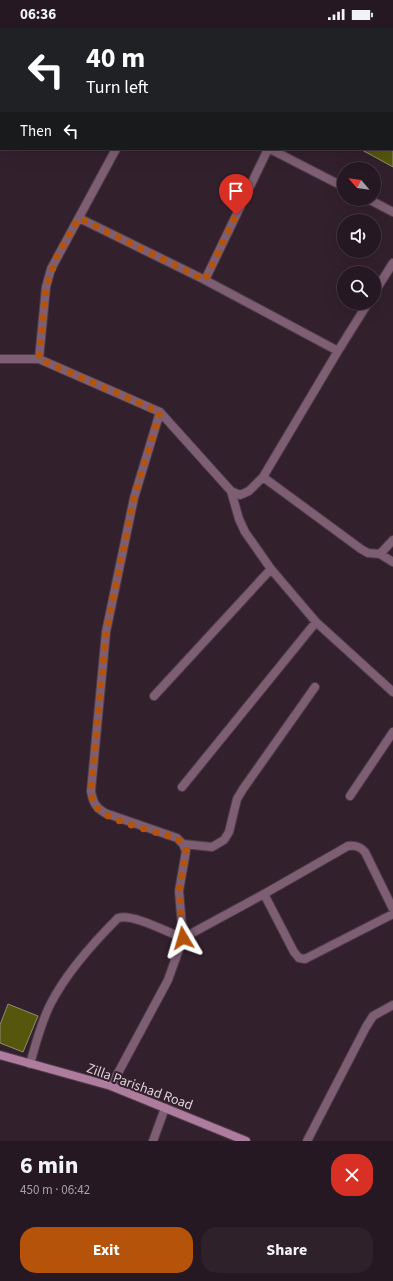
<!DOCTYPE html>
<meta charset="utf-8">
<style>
:root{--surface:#261822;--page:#2e212a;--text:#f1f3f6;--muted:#a4a0a5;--line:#423740;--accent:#b45309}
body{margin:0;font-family:"Source Sans 3",sans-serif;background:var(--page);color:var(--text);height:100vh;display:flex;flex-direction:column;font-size:15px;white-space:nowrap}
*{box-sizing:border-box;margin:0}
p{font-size:13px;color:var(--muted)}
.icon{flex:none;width:22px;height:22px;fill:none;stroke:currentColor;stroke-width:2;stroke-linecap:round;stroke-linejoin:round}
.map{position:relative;height:1113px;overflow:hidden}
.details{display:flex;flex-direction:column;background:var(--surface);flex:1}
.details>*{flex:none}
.banner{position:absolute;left:0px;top:0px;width:393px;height:122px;box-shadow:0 4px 16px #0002,0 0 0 1px var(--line);background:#202124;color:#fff;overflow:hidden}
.needle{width:26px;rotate:298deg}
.tools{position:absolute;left:337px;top:134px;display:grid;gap:8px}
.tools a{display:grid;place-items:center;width:44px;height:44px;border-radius:50%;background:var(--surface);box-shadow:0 4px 16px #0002,0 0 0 1px var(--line);font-size:20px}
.pin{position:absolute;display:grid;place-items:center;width:34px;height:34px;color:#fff;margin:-41px -17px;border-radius:50% 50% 50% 0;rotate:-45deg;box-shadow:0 0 4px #0007}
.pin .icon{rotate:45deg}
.me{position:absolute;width:44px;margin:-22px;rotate:353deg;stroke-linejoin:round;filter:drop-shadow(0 0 3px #0008)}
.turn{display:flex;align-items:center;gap:14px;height:84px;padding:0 20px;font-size:18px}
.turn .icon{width:52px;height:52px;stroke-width:2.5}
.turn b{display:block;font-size:28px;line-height:34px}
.then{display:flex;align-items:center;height:38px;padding:0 20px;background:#0003;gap:8px;font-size:15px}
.round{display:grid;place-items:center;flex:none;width:42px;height:42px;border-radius:16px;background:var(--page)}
.summary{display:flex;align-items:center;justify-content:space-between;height:68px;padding:0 20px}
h1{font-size:24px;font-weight:700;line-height:30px}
.button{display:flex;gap:8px;margin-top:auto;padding:8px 20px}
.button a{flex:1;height:46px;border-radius:16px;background:var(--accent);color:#fff;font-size:16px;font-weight:700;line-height:46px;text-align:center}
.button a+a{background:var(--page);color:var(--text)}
.status{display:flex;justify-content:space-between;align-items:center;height:28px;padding:0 20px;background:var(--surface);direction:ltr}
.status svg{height:11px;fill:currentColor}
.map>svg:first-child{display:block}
.building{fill:#56560c;stroke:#8c8d74}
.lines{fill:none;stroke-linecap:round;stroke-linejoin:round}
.minor-casing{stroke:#4e3c48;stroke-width:10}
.secondary-casing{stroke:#4e3c48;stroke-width:10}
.minor{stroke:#7d5e72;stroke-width:8}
.secondary{stroke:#ae7c9d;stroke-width:8}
.route{stroke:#b45309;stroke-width:7;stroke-dasharray:0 12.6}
.labels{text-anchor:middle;stroke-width:4;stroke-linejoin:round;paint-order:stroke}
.street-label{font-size:14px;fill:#ddd0d8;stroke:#33202d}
</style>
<div class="status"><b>06:36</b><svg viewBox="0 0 49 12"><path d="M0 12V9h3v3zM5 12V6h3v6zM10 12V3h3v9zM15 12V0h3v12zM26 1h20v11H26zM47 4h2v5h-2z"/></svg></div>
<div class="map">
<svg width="393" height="1113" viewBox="0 0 393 1113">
<rect width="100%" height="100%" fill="#33202d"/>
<!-- building -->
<path class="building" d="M392 75 393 76V139L362 122 392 121Z
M8 976 38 988 23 1024 0 1015V997Z"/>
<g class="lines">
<defs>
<path id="minor" d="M56 0 57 1
M75 1 76 0
M184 1 185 0
M326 1 327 0
M270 121 344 159
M368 171 393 184
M79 190 205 252 338 323 263 449
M205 252 268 121
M374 265 393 235
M338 323 368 275
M0 331H39L160 384 231 463 240 467 249 463 263 449 361 521 368 525 380 526 393 534
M39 331 46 259 51 241 116 121
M231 463 239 491 245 504 271 541 316 594 393 664
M380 526 393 512
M154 668 271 541
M182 759 316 594
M350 768 393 704
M183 816 212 819 224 812 229 804 237 771 243 761 315 659
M264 866 348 818C355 817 360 818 365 824L393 881
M30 1036C36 1015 41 994 51 975 67 944 93 915 118 890 132 885 167 904 183 910L264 866 294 924 299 930 305 931 393 886
M111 1058 168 952 183 910 179 863 186 823 183 816 177 810 105 785C95 779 93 774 91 763L106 604 134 470 160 384
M153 1113 165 1080
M307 1113 366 999 373 988 393 977"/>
<path id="secondary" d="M0 1027 111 1058 246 1113"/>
</defs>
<!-- minor casing -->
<use href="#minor" class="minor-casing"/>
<!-- secondary casing -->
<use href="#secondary" class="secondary-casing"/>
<!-- minor -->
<use href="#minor" class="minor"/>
<!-- secondary -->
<use href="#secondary" class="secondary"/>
</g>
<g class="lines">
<!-- route -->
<path class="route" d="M183 910 179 863 186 823 183 816 177 810C159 805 108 793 97 780 92 775 92 769 91 762L106 604 134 470 160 384 39 331 46 259 58 226 79 190 205 252 236 187"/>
</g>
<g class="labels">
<!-- street labels -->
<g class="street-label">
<text transform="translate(140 1058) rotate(20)" y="5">Zilla Parishad Road</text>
</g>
</g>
</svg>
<div class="tools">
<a><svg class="needle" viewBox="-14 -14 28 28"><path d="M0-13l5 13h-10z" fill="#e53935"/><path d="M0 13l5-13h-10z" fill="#a4a0a5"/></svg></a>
<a><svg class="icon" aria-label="sound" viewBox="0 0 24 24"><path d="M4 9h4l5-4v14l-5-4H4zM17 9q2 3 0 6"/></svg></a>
<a><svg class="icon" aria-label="search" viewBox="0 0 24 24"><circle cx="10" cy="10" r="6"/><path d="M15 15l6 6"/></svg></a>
</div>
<div class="pin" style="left:236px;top:187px;background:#d93025"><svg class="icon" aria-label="arrive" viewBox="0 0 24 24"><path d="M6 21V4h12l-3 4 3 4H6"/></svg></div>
<svg class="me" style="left:183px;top:910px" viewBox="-20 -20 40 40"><path d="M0-17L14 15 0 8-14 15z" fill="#b45309" stroke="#fff" stroke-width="4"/></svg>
<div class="banner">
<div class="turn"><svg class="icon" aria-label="left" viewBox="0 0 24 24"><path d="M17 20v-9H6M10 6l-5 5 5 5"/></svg><div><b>40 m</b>Turn left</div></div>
<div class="then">Then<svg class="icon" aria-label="left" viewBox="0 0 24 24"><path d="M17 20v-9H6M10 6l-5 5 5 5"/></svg></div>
</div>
</div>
<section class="details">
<div class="summary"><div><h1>6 min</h1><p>450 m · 06:42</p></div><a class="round" style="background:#d93025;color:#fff"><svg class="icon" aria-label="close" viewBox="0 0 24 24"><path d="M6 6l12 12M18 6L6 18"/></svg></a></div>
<div class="button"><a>Exit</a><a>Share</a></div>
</section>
